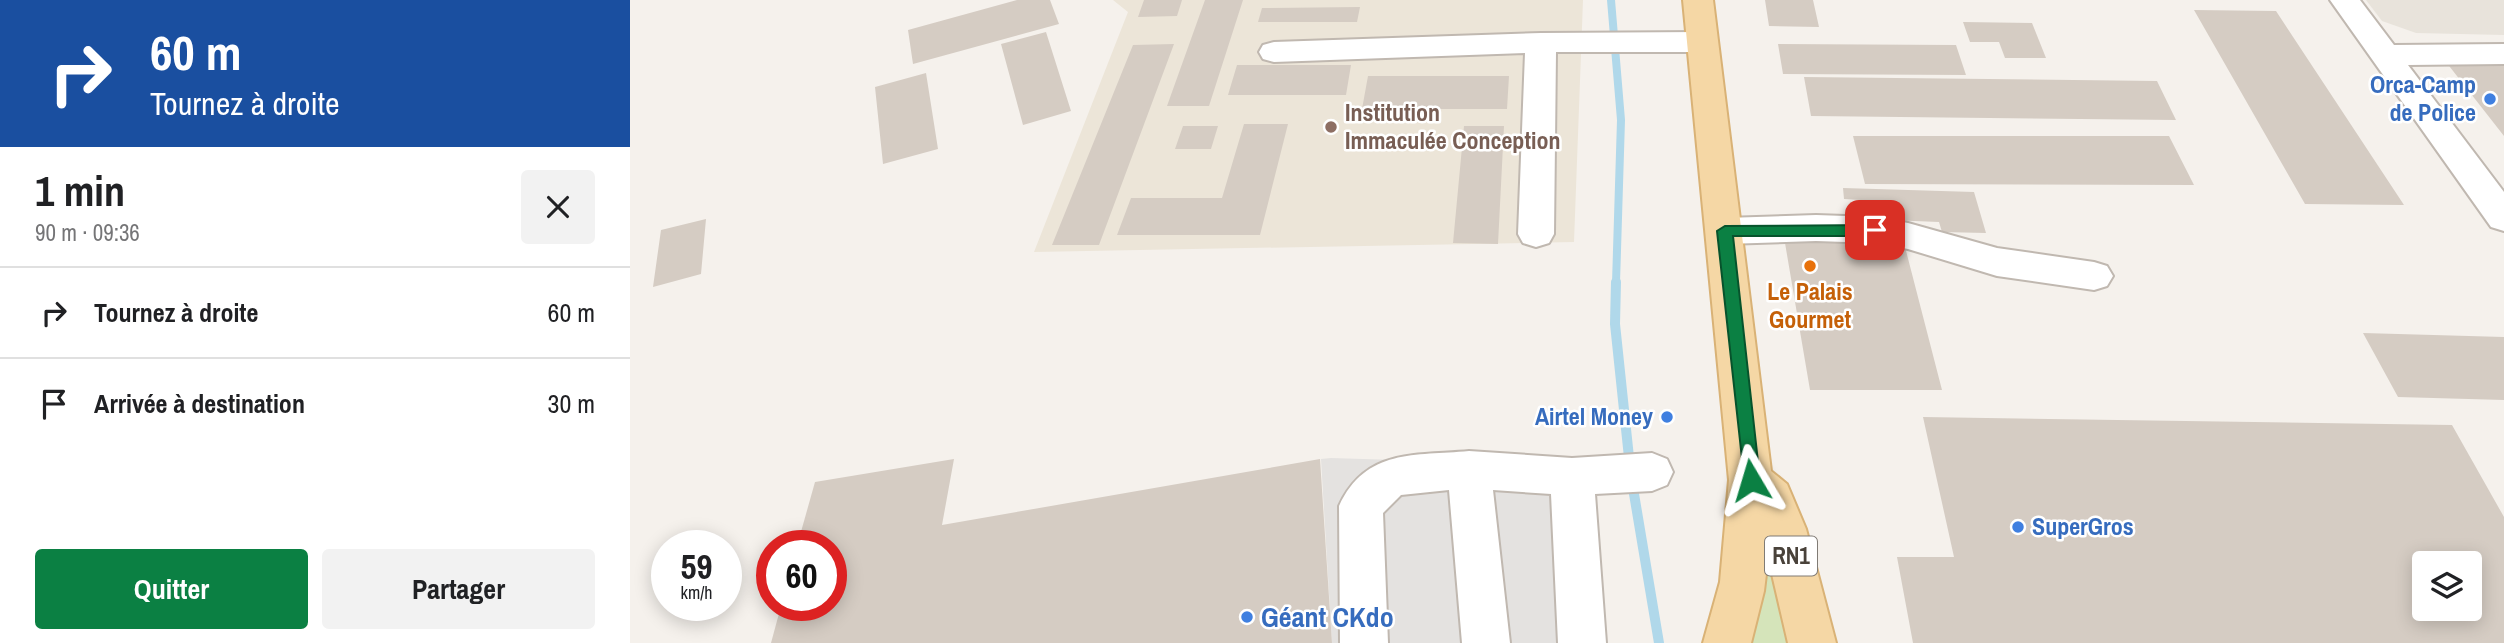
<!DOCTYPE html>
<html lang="fr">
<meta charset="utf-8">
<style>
:root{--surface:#fff;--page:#f2f2f2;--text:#202124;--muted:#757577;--line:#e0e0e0;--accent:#0b8043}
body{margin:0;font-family:"Archivo Narrow",sans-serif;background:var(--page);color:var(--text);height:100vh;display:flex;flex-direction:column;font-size:26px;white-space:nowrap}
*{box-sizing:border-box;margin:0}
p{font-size:23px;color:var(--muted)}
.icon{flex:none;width:38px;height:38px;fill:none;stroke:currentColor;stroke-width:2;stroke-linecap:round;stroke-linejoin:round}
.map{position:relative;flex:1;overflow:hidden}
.sheet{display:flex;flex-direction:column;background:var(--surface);width:630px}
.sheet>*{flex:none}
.guide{background:#1a4fa0;color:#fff;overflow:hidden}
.fabs{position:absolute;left:1782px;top:551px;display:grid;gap:14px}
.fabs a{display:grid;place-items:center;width:70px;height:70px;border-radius:7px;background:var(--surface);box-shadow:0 4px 18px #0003;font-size:35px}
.speed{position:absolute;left:21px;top:530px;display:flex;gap:14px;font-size:35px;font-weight:700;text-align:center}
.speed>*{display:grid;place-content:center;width:91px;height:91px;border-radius:50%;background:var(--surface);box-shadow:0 4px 18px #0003;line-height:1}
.speed small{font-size:18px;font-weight:400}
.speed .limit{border:10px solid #d22;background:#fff;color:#111}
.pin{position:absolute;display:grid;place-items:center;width:60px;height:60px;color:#fff;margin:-30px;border-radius:14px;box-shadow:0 4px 10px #0006}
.me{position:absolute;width:77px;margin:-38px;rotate:353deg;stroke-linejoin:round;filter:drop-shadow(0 0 5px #0008)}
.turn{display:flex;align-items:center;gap:24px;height:147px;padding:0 35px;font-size:32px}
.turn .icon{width:91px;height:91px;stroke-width:2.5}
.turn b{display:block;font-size:49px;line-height:60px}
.round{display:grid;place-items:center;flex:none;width:74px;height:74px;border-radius:7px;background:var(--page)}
.head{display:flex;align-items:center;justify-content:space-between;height:119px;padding:0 35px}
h1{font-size:42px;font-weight:700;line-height:52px}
.button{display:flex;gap:14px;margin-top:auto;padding:14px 35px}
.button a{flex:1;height:80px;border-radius:7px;background:var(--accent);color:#fff;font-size:28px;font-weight:700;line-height:80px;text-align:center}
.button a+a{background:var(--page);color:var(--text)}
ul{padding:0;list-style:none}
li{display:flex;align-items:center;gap:21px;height:91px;padding:0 35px;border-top:2px solid var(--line)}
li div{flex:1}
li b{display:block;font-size:26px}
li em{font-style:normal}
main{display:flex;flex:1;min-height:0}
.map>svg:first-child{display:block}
.residential{fill:#e8e3db}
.education{fill:#ece5d8}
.green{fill:#d5e4ba}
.parking{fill:#e4e2e0}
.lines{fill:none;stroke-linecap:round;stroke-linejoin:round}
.stream-far1{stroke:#b0d8ea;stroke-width:8}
.stream{stroke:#b0d8ea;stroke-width:10}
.building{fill:#d5ccc3;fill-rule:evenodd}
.minor-casing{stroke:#c0b8b0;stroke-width:4}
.major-casing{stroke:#d9b276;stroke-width:4}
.minor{fill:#fff;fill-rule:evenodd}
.major{fill:#f5d7a5;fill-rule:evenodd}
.route{fill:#0b8043;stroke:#07532c;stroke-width:2}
.shop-dot{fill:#3f7fe0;stroke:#fff;stroke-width:2.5}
.education-dot{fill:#8d6e63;stroke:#fff;stroke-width:2.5}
.food-dot{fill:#e8710a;stroke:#fff;stroke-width:2.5}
.labels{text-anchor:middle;stroke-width:5;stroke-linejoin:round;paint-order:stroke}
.shield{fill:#fff;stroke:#807b75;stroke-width:2}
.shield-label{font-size:23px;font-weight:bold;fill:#49423a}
.shop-label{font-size:24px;font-weight:bold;fill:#366cbe;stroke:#fff;text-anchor:end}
.education-label{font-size:24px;font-weight:bold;fill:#785e54;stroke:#fff;text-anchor:start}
.food-label{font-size:24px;font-weight:bold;fill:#c56008;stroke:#fff}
.near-shop-label{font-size:28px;font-weight:bold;fill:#366cbe;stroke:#fff;text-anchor:start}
</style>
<main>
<section class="sheet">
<div class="guide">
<div class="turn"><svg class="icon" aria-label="right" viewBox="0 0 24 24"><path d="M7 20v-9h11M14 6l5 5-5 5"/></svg><div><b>60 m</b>Tournez à droite</div></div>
</div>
<div class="head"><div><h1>1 min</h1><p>90 m · 09:36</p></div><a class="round"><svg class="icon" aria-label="close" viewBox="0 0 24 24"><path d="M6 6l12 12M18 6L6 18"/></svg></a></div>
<ul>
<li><svg class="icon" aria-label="right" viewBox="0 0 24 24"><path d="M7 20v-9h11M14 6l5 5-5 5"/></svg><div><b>Tournez à droite</b></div><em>60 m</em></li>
<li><svg class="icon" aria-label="arrive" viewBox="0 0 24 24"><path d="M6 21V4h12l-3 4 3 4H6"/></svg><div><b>Arrivée à destination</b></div><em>30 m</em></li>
</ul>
<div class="button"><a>Quitter</a><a>Partager</a></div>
</section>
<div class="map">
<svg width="1874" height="643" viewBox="0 0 1874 643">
<rect width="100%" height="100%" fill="#f5f1ec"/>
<!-- residential -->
<path class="residential" d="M1736 0H1874V35L1786 33 1752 21Z"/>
<!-- education -->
<path class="education" d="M483 0H953L944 242 404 252 498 12Z"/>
<!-- green -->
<path class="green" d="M1137 546 1160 643H1118Z"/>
<!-- parking -->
<path class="parking" d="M701 458 961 466 967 643H702L691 459Z"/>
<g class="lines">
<!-- stream-far1 -->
<path class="stream-far1" d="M981 0 991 120 986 283"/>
<!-- stream -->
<path class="stream" d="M986 282 985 324 1000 467
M1002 482 1029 643"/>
</g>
<!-- building -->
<path class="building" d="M387 0H420L429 24 283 64 278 30Z
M514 0H552L547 16 508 17Z
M575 0H613L579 106H537Z
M1135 0H1183L1189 27 1139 26Z
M730 7 727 22H628L632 8Z
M1564 10 1646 11 1774 205 1675 204Z
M1333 22 1402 23 1416 58H1375L1369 42H1340Z
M416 32 441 111 393 125 371 44Z
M544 44 469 245H422L503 45Z
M1148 44 1326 45 1336 75 1153 74Z
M1816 62H1874V136Z
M607 65H721L716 95H598Z
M296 73 308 149 253 164 245 87Z
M738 76H879L877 109H732Z
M1174 77 1527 81 1546 120 1181 116Z
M614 124H658L630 235H487L501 198H592Z
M553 126H588L581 149H545Z
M834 126H874L868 244 823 243Z
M1223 136H1539L1564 185 1235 184Z
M1213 188 1344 192 1356 233 1312 232 1309 222 1234 219 1231 200 1214 199Z
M76 219 71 274 23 287 31 230Z
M1155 243H1274L1312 390H1180Z
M1733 333 1874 337V400L1768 397Z
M1293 417 1822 425 1874 517V643H1283L1267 557H1324ZM1794 564H1839V609H1794Z
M324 459 312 525 690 459 702 643H141L151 606H201V546H167L185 482Z"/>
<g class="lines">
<defs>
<path id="minor" d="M1700 0H1730L1764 45 1874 44V64L1778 65 1874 192V231L1861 227Z
M1071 32 1082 35 1086 42 1082 49 1071 52H926L924 234 919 243 906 247 893 243 888 234 895 53 644 62 633 59 629 52 633 45 644 42 911 33Z
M1186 215 1245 217 1278 223 1367 248 1464 262 1477 266 1483 276 1477 286 1464 290 1367 276 1278 249 1245 243 1186 241 1095 244 1082 240 1077 231 1082 222 1095 218Z
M839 451 942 458 1022 453 1037 459 1043 472 1037 485 1022 491 965 494 976 643H928L921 494 863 490 880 643H832L819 490 771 495 753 513 758 643H710L709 506C736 448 785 456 839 451Z"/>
<path id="major" d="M1053 0H1083L1141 471 1157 484 1176 529 1206 643H1158L1138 557 1134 591 1121 643H1073L1090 582 1099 480Z"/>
</defs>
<!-- minor casing -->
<use href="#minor" class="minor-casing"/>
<!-- major casing -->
<use href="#major" class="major-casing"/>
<!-- minor -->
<use href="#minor" class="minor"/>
<!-- major -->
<use href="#major" class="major"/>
</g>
<!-- route -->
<path class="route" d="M1245 225 1252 230 1245 236H1103L1130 480 1127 486 1121 488 1115 486 1087 231 1095 226Z"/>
<!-- markers -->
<g class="shop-dot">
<circle cx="1860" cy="99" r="7"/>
<circle cx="1037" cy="417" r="7"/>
<circle cx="1388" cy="527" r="7"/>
<circle cx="617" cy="617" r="7"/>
</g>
<circle class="education-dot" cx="701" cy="127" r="7"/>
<circle class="food-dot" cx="1180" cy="266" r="7"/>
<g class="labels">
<!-- shield labels -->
<rect class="shield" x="1135" y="536.5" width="52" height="39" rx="5"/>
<g class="shield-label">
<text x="1161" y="564">RN1</text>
</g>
<!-- shop labels -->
<g class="shop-label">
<text x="1846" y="93">Orca-Camp<tspan x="1846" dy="28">de Police</tspan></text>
<text x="1023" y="425">Airtel Money</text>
<text x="1402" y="535" text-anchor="start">SuperGros</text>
</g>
<!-- education labels -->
<g class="education-label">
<text x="715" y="121">Institution<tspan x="715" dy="28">Immaculée Conception</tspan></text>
</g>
<!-- food labels -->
<g class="food-label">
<text x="1180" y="300">Le Palais<tspan x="1180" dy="28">Gourmet</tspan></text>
</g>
<!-- near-shop labels -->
<g class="near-shop-label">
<text x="631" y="627">Géant CKdo</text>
</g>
</g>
</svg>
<div class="fabs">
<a><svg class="icon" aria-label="layers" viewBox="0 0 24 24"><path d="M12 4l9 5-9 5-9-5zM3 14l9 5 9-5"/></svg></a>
</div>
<div class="speed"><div>59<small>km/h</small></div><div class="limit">60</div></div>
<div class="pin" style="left:1245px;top:230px;background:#d93025"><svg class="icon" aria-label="arrive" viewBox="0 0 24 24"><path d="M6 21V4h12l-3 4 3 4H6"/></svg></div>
<svg class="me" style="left:1121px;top:480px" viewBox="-20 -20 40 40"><path d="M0-17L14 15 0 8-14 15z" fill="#0b8043" stroke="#fff" stroke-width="4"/></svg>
</div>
</main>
